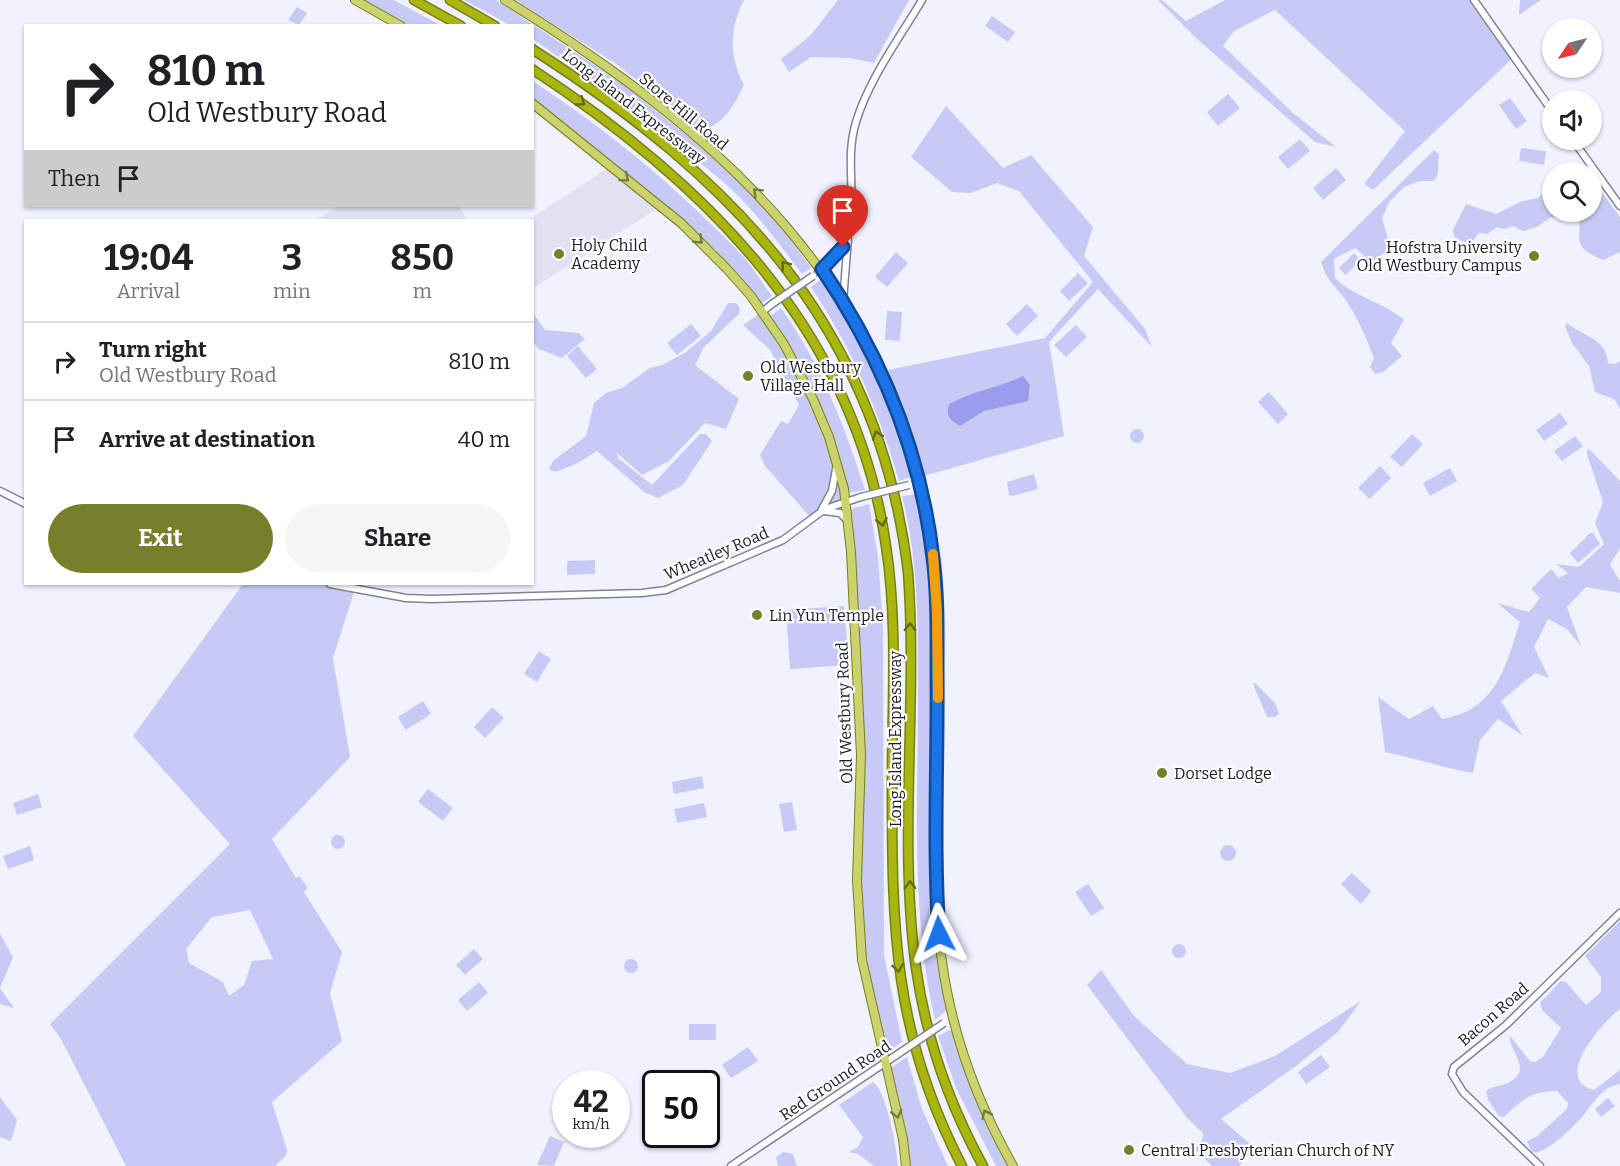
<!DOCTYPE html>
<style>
:root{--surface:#fff;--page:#f6f6f6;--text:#202124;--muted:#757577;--line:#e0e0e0;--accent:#777f2b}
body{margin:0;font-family:Bitter,serif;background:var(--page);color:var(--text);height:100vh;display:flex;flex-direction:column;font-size:22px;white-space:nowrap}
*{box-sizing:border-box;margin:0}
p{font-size:20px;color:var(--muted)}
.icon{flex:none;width:33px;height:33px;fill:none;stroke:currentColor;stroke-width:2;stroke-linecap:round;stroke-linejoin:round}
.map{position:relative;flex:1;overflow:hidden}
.panel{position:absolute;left:24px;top:219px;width:510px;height:366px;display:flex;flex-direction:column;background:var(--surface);border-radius:0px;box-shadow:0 2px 4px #0004}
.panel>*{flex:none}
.guide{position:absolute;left:24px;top:24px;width:510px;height:183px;border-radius:0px;box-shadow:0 2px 4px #0004;background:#fff;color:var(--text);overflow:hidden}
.needle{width:39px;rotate:235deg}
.buttons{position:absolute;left:1542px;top:18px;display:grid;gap:12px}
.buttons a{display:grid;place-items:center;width:60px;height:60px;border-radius:50%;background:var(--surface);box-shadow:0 2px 4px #0004;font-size:30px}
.speed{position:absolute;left:552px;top:1070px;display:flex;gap:12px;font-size:30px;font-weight:700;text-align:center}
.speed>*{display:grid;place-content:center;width:78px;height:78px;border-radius:50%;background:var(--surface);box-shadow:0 2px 4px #0004;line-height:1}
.speed small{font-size:15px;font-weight:400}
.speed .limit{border:3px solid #111;border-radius:9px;background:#fff;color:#111}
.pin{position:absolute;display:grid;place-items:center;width:51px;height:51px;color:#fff;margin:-62px -26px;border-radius:50% 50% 50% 0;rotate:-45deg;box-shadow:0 0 6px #0007}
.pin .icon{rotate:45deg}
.me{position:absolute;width:66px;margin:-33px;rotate:357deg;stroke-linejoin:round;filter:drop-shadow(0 0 4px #0008)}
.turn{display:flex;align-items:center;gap:21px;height:126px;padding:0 24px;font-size:27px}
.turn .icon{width:78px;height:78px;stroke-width:2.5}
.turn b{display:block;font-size:42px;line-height:51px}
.then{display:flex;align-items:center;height:57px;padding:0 24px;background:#0003;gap:12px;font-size:22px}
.eta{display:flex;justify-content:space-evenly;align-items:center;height:102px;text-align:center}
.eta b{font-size:36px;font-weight:700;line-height:42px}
.action{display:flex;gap:12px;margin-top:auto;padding:12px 24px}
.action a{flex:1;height:69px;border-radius:36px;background:var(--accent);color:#fff;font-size:24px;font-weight:700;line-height:69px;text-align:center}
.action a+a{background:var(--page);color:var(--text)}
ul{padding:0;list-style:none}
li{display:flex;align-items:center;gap:18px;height:78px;padding:0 24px;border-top:2px solid var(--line)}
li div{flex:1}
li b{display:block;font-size:22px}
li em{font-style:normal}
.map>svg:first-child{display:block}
.built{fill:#e0e1f1}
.green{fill:#c7caf5;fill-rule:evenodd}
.water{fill:#9a9deb}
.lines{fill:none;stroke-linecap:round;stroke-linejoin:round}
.minor-casing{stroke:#808295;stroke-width:9}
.major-casing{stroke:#778016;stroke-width:10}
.highway-casing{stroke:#778016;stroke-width:11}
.minor{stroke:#fff;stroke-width:6}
.major{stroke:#cbd36f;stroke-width:8}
.highway{stroke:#a9b60f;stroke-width:8}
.minor-bridge-casing{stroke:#808295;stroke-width:9;stroke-linecap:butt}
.minor-bridge{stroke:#fff;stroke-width:6}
.oneway{stroke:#626919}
.oneway2{stroke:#737849}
.route-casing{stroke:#114b97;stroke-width:15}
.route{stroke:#1a73e8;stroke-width:10}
.slow{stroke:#f59e0b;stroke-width:10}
.poi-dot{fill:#777f2b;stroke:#fff;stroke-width:2}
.labels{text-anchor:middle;stroke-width:4.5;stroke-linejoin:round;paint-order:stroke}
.street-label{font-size:16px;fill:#1b1c23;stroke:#fff}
.poi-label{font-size:16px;fill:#1b1c23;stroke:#fff;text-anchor:start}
</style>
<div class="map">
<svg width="1620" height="1166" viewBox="0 0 1620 1166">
<rect width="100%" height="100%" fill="#f1f2ff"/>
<!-- built -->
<path class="built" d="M611 166 660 207 533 288 532 220H528Z
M338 206H458L468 220H316Z"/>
<!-- green -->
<path class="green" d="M360 0H394L440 25H407Z
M464 0H496L623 84 720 162 775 217 811 268 802 274C776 240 749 202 715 175 656 127 595 83 533 39L532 26 510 25Z
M515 0H744C729 30 729 57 744 85 734 105 724 126 700 130L615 63Z
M838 0H909L874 63 850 58 811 57 789 72 781 59 810 36Z
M1158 0H1162L1186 21 1225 0H1474L1514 57 1373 190 1364 184 1405 131 1275 10 1234 31 1223 46 1292 112 1336 147 1315 142 1197 39Z
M1520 0H1541L1519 15Z
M297 7 307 13 299 25 288 20Z
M992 16 1015 32 1008 42 985 26Z
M532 81C609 130 679 190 742 255 753 267 762 283 772 296L761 304 716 250 533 99Z
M1228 94 1240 108 1218 126 1207 112Z
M1510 98 1527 121 1516 129 1499 105Z
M946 106 1003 168 1031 155 1093 227 1084 256 1145 329 1152 347 1098 289 1049 342 1064 436 924 476 888 370 1045 338 1093 282 1019 191 997 183 971 193 952 192 911 157Z
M1300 139 1310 151 1288 169 1278 157Z
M1521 148 1546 151 1544 165 1519 161Z
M1434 150 1439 154C1437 164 1441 172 1434 181H1420L1404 187 1389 202 1382 219 1391 248 1372 262 1355 248 1334 259 1335 278C1357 299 1381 300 1404 320L1391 343 1402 356 1383 372 1375 374 1370 367 1374 358C1366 337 1357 316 1344 298 1333 283 1327 281 1321 262Z
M1336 168 1346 180 1323 200 1313 188Z
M1592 179 1620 217V252L1603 260C1563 244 1589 233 1575 212H1592Z
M1552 187V212H1563L1557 218 1551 217 1537 227 1523 231 1513 226 1504 229 1497 227 1487 234 1479 233 1470 245 1454 237 1453 230 1466 204 1496 214 1522 201 1538 198Z
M896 252 908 263 887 287 875 277Z
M1354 253 1361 260 1346 275 1339 268Z
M1078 273 1088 283 1069 301 1060 291Z
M820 280 828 286C864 348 896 408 913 477L899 481C879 411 851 347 811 287Z
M728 303H736L740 308 739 314 704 347 695 365 739 399 726 429 705 423 669 461 642 475 617 453 618 458 652 485 700 434H706L712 441 683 485 658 498 644 492 597 451 576 464 555 472 549 469 553 461 586 436 594 403 606 393 622 388 650 368 662 365 686 352 711 331Z
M1027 304 1038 316 1017 336 1006 324Z
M781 308C821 365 844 424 865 490L848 493 839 456 820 408 769 317Z
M887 311 902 312 900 341 885 340Z
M762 312 818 411 846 501 811 518 765 466 760 455 781 421 788 424 799 405 770 350 743 325Z
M533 313 545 330 579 333 585 339 562 358 539 349 533 342Z
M1567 323C1583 336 1607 339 1608 363L1615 364 1620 361V409L1614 399 1595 392 1589 366 1572 343 1565 326Z
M691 324 701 336 677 355 667 343Z
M1076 325 1087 337 1066 357 1054 345Z
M578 346 597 369 586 378 567 356Z
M1269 392 1288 414 1278 424 1258 402Z
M1560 413 1568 424 1544 441 1536 430Z
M1130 436a7 7 0 1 1 14 0a7 7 0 1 1-14 0Z
M1412 434 1423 444 1402 467 1390 457Z
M1575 436 1583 446 1562 461 1554 451Z
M1588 448 1620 481V548L1610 565 1620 581V593L1586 587 1567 607 1581 646 1567 629 1548 619 1534 647 1549 678 1535 673 1501 701 1523 736 1498 719 1480 740 1473 773C1443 768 1415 758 1385 752L1378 697 1409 719 1433 706 1442 719C1496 710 1505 668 1520 622L1497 603 1529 612 1540 598 1531 589 1551 569 1559 578 1568 573 1556 564 1579 567 1604 544 1595 523 1603 502 1587 454Z
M1380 466 1391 478 1370 499 1358 488Z
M1450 468 1457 481 1430 496 1423 483Z
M1034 474 1038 489 1012 496 1009 495 1007 482Z
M918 494 926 537 932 589 934 908 947 1010 935 1020C909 907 919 787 918 671 918 612 917 553 902 496Z
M869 504 878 557 883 626 884 955 902 1042 886 1053 864 956 850 509Z
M1590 533H1593L1600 544 1578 563 1570 553Z
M595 560V574L567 575V561Z
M243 584H330L355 589 333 658 350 757 272 839 296 878 299 876 308 888 304 892 342 952 330 993 342 1041 272 1102 287 1150 286 1156 275 1166H126L61 1039 50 1024 230 844 133 736ZM250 910 273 959 252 961 244 985 229 996 223 982 189 963 186 949 212 917Z
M844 606 849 665 790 669 786 610Z
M539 651 551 659 537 682 524 674Z
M1255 683 1275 703 1279 714 1275 717H1267L1253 684Z
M423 701 431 714 406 730 398 717Z
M492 707 504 718 485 738 474 727Z
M702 776 704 788 674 794 672 782Z
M428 789 453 808 443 821 418 802Z
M38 794 42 807 17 815 13 803Z
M792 802 797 830 784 832 779 804Z
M704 803 707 817 677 823 674 809Z
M331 842a7 7 0 1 1 14 0a7 7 0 1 1-14 0Z
M1220 853a8 8 0 1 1 16 0a8 8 0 1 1-16 0Z
M30 846 34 860 8 869 3 856Z
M1352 873 1371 891 1363 902 1360 903 1341 884Z
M1088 884 1104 908 1091 916 1075 892Z
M1620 921V1009C1603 1022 1551 1080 1594 1090L1620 1070V1084C1600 1087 1593 1105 1581 1118 1570 1130 1552 1148 1536 1153L1531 1151 1527 1141 1536 1137 1567 1109 1568 1103 1557 1091C1531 1091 1522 1100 1504 1117L1499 1116 1488 1100 1486 1091C1494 1085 1505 1086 1513 1080 1531 1067 1508 1050 1510 1036L1530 1061 1535 1062 1543 1057 1561 1028 1542 1010 1540 1002C1549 996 1553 987 1561 981L1566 982 1586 1005 1601 992V977L1585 956Z
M0 934 13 957 0 988 14 1008 0 1004Z
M1172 951a7 7 0 1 1 14 0a7 7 0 1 1-14 0Z
M474 949 483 959 465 975 456 965Z
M624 966a7 7 0 1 1 14 0a7 7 0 1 1-14 0Z
M1101 970 1134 1016 1187 1064 1230 1073 1275 1056 1361 1001 1338 1032 1296 1066 1221 1119 1255 1148 1239 1166H1212L1195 1149 1202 1140 1203 1133 1188 1119 1087 985Z
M479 982 488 993 467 1011 458 1000Z
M689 1024H716V1040H689Z
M949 1030 953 1032 977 1102 1008 1166H996L956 1088 938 1036Z
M748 1047 758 1061 731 1078 722 1065Z
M1321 1055 1330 1067 1306 1084 1298 1072Z
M907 1057 922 1109 948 1166H909L906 1132 889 1069Z
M873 1082C886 1089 897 1150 898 1166H874L858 1154 849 1152 858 1147 863 1137 839 1105Z
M0 1097 17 1120 11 1141 0 1137Z
M1608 1098 1615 1106 1601 1117 1595 1109Z
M550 1136 564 1142 554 1166 537 1165Z
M783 1152 793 1154 797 1166H778L776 1157Z"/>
<!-- water -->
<path class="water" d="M1023 376 1030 385 1028 401 984 411 960 426C949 419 946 417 949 404 973 391 999 388 1023 376Z"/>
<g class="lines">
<defs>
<path id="minor" d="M1474 0 1552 111
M1573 140 1620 206
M818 272C874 231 839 178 856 122 869 79 899 39 922 0
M843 301 848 239
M762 312 772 304
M0 491 26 504
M822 509 832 491 836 469
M824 511 840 513 847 520
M330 584 406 598 432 599 642 593 666 590 783 540 825 509 861 497
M731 1166 898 1054
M1540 1166 1463 1092 1452 1074 1454 1067 1506 1025 1620 913"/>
<path id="major" d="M355 0 401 26
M505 0C722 133 897 289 933 554 942 623 938 695 938 765 938 821 935 879 939 935 946 1017 973 1095 1013 1166
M532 103 681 223 727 269 751 296 784 344 813 399 829 437 844 489 851 552 861 755 857 881 862 960 903 1139 906 1166"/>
<path id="highway" d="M414 0 461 26
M450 0 495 26
M532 49C732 177 879 326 908 572 918 702 898 839 916 968 926 1038 949 1104 983 1166
M532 69C707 184 855 330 886 546 898 624 892 704 892 783 892 929 893 1033 962 1166"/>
</defs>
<!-- minor casing -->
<use href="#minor" class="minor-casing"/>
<!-- major casing -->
<use href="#major" class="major-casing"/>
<!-- highway casing -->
<use href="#highway" class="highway-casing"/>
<!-- minor -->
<use href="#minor" class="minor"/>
<!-- major -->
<use href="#major" class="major"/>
<!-- highway -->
<use href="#highway" class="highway"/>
<defs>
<path id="minor-bridge" d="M772 304 813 276
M861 497 909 485
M898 1054 944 1023"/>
</defs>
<!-- minor-bridge casing -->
<use href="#minor-bridge" class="minor-bridge-casing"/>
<!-- minor-bridge -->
<use href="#minor-bridge" class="minor-bridge"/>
</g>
<!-- one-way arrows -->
<defs><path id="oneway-chevron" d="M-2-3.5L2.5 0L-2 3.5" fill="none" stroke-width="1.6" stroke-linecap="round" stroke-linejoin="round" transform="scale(1.5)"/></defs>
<g class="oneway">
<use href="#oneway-chevron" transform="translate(581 102) rotate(36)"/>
<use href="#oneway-chevron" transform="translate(785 265) rotate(-128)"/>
<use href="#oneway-chevron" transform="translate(877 435) rotate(-109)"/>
<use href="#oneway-chevron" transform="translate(882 522) rotate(79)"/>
<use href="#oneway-chevron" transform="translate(910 627) rotate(-90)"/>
<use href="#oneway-chevron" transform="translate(910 885) rotate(-91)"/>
<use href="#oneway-chevron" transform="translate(898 968) rotate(82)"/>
</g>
<g class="oneway2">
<use href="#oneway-chevron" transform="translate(625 178) rotate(40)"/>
<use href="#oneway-chevron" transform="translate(757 192) rotate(-135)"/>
<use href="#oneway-chevron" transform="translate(699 240) rotate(44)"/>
<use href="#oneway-chevron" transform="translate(897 1114) rotate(76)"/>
<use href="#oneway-chevron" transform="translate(986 1114) rotate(-115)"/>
</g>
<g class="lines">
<defs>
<path id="route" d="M843 247 822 269C881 356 921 453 933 558 938 596 937 634 937 671 938 759 933 847 939 934"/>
</defs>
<!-- route casing -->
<use href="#route" class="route-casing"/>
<!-- route -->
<use href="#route" class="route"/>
<!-- slow -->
<path class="slow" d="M933 554 937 613 938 698"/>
</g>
<!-- markers -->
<g class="poi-dot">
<circle cx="559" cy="254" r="6"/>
<circle cx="1534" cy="256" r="6"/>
<circle cx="748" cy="376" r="6"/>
<circle cx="757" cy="615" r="6"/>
<circle cx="1162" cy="773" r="6"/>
<circle cx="1129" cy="1150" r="6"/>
</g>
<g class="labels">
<!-- street labels -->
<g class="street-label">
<text transform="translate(634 106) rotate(38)" y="6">Long Island Expressway</text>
<text transform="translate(684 111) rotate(40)" y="6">Store Hill Road</text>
<text transform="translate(716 553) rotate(-23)" y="6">Wheatley Road</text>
<text transform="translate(844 713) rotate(-92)" y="6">Old Westbury Road</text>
<text transform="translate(895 739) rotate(-90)" y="6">Long Island Expressway</text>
<text transform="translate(1493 1014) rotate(-41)" y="6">Bacon Road</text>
<text transform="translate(835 1080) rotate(-34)" y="6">Red Ground Road</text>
</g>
<!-- poi labels -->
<g class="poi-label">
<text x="571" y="251">Holy Child<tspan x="571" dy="18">Academy</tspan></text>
<text x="1522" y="253" text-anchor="end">Hofstra University<tspan x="1522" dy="18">Old Westbury Campus</tspan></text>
<text x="760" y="373">Old Westbury<tspan x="760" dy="18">Village Hall</tspan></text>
<text x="769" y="621">Lin Yun Temple</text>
<text x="1174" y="779">Dorset Lodge</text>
<text x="1141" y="1156">Central Presbyterian Church of NY</text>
</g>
</g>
</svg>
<div class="buttons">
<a><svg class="needle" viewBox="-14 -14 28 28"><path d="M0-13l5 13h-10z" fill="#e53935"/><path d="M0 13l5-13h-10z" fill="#757577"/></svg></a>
<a><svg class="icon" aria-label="sound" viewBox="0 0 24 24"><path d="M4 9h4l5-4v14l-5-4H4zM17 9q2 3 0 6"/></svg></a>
<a><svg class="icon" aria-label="search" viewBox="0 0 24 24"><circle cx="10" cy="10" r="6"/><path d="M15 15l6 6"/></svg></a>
</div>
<div class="speed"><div>42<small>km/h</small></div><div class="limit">50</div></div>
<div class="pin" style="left:843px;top:247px;background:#d93025"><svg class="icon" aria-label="arrive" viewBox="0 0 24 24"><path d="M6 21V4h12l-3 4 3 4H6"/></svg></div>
<svg class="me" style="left:939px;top:934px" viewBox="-20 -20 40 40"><path d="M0-17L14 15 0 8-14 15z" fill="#1a73e8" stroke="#fff" stroke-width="4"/></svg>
<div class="guide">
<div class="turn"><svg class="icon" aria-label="right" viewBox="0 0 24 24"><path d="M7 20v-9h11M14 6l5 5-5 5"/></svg><div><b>810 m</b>Old Westbury Road</div></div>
<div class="then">Then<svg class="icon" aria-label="arrive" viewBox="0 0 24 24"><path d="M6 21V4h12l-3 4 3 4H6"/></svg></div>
</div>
<section class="panel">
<div class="eta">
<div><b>19:04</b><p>Arrival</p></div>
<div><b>3</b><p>min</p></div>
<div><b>850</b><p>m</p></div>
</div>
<ul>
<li><svg class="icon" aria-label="right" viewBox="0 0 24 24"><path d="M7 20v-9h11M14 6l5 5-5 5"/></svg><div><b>Turn right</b><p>Old Westbury Road</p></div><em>810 m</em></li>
<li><svg class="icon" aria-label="arrive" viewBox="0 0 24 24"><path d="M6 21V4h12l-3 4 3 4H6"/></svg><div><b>Arrive at destination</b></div><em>40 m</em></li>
</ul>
<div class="action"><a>Exit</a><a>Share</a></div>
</section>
</div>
